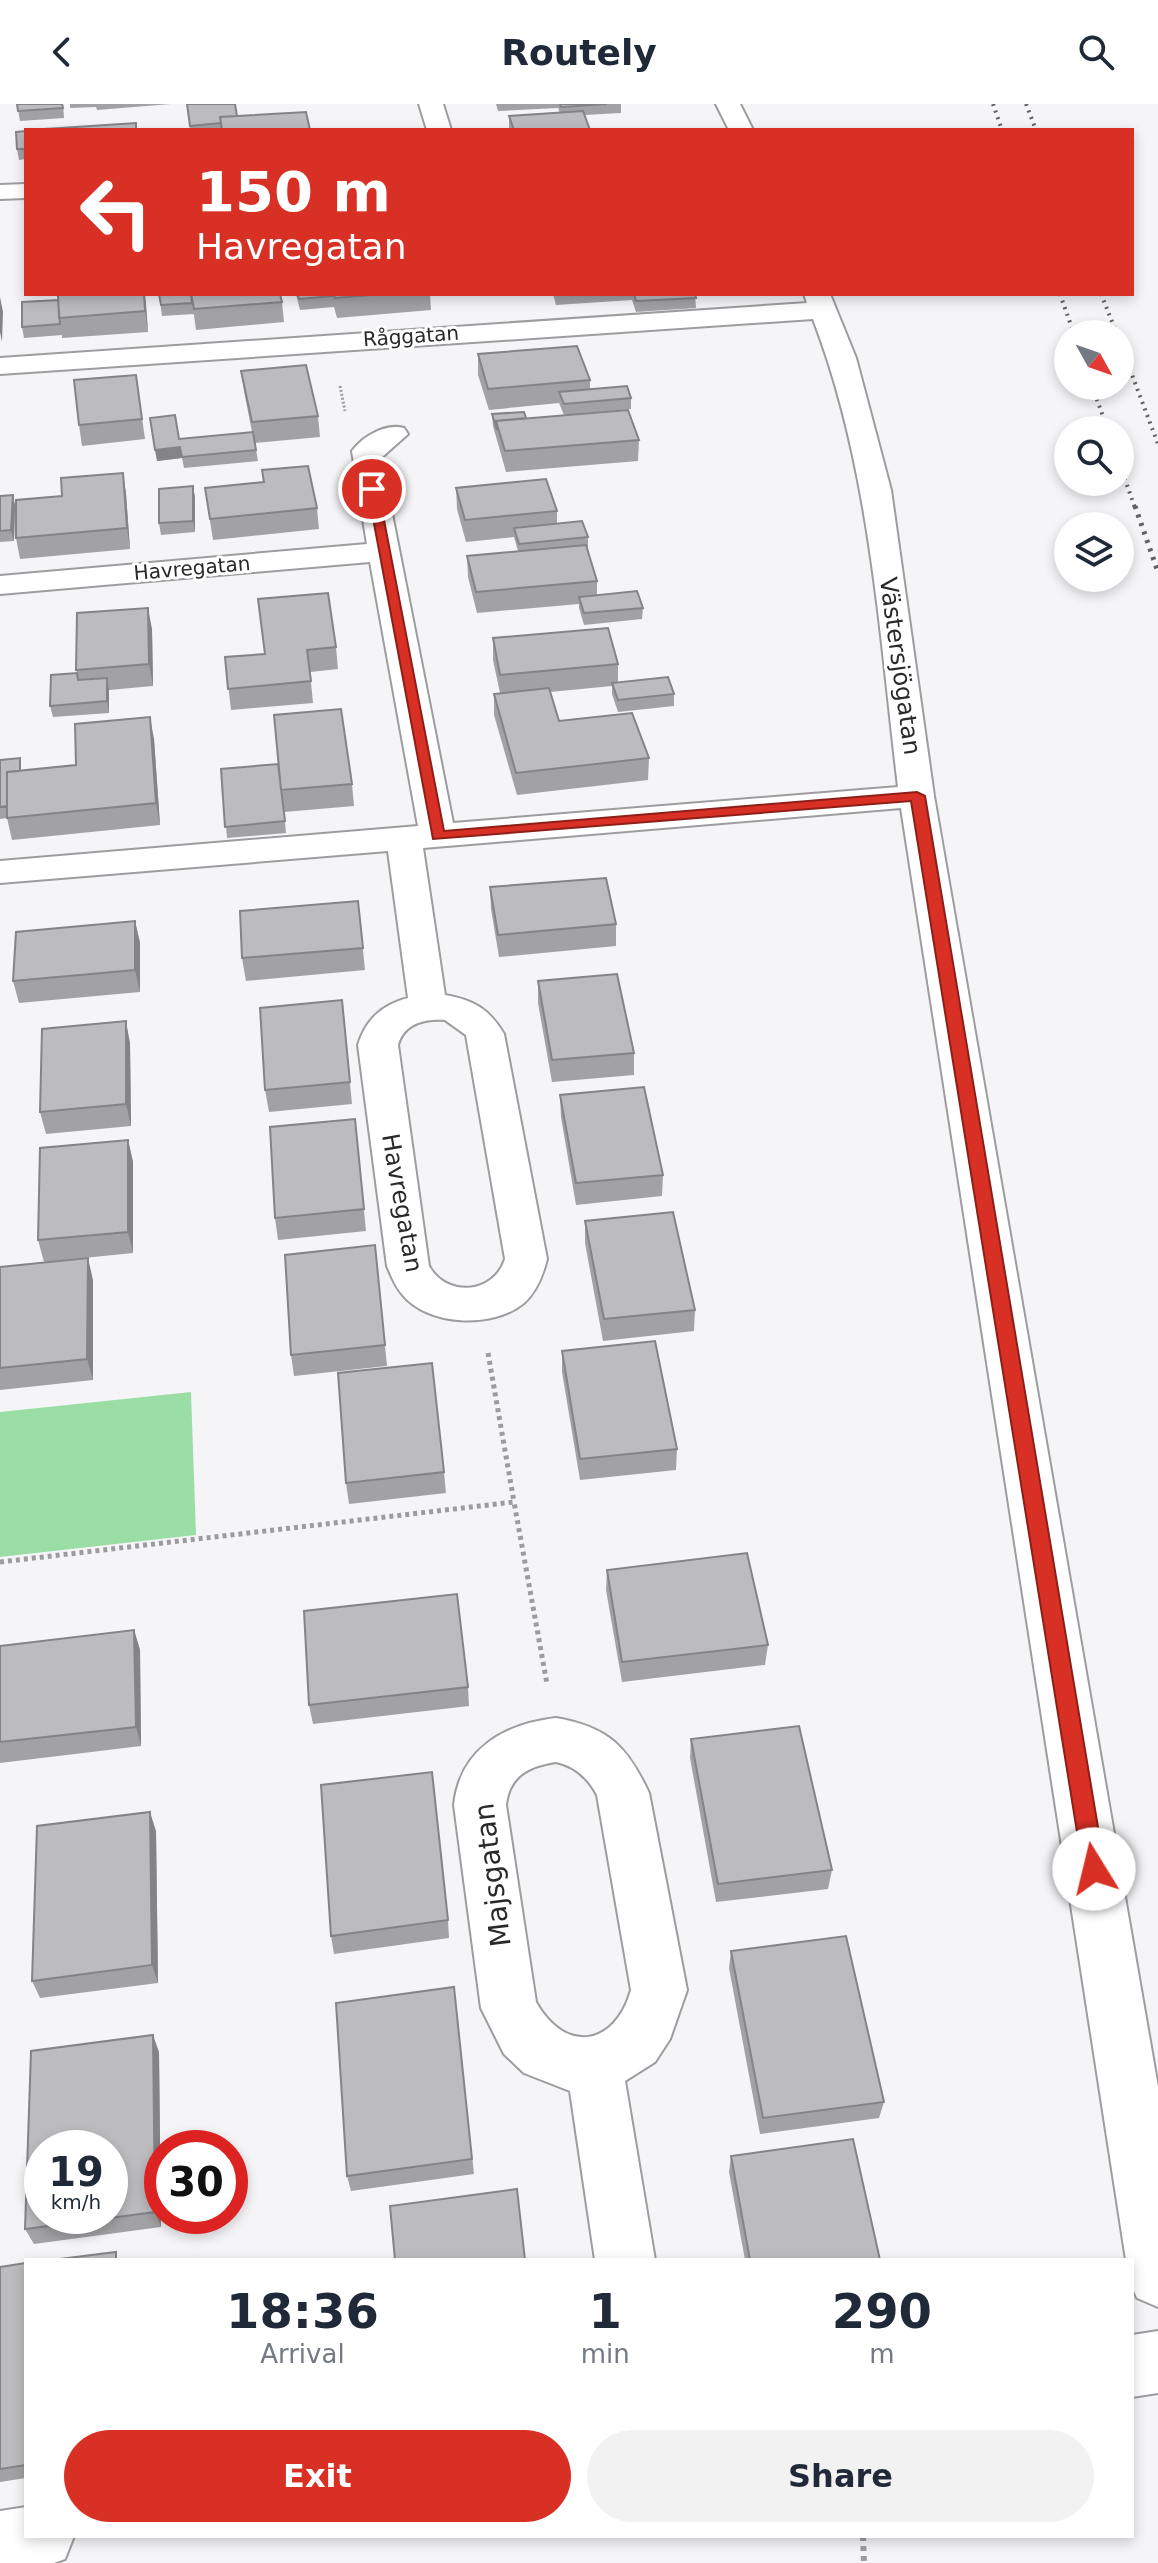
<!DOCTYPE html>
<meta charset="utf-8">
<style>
:root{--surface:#fff;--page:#f2f2f3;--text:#1f2937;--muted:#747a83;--accent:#d93025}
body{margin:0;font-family:"DejaVu Sans",sans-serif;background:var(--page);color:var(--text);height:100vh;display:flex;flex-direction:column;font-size:30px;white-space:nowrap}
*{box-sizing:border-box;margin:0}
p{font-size:26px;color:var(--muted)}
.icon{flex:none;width:44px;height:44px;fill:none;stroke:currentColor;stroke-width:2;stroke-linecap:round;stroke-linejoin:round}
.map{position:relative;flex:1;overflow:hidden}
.sheet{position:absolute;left:24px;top:2154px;width:1110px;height:280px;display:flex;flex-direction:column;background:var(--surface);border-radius:0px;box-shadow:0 4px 12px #0003}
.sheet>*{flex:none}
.banner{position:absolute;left:24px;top:24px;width:1110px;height:168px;border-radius:0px;box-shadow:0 4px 12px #0003;background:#d93025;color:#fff;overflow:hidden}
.needle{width:52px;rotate:130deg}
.buttons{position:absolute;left:1054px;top:216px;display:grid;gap:16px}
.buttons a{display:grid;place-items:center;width:80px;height:80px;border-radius:50%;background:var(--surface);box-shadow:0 4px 12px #0003;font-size:40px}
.speed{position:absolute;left:24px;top:2026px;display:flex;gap:16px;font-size:40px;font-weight:700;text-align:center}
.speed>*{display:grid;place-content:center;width:104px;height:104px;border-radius:50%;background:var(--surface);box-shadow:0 4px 12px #0003;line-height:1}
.speed small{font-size:20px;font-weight:400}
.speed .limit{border:12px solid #d22;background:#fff;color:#111}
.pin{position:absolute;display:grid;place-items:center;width:68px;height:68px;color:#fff;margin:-34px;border:4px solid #fff;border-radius:50%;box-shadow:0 2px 8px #0007}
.me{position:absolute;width:88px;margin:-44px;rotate:351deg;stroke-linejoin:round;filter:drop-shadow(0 0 6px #0008)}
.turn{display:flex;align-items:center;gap:28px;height:168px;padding:0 40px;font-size:36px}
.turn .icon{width:104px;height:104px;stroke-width:2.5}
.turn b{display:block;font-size:56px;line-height:68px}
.eta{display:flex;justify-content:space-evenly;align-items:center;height:136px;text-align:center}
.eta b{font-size:48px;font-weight:800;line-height:56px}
.action{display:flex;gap:16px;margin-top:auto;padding:16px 40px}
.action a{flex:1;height:92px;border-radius:48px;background:var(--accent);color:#fff;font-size:32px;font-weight:800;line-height:92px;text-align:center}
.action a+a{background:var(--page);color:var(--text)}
header{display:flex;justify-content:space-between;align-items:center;height:104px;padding:0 40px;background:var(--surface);font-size:36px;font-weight:800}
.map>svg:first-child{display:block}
.green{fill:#9adea6}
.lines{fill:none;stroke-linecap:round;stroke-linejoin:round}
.minor-casing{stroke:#9d9d9f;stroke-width:4}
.path-far2{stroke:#9c9c9e;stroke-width:3;stroke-dasharray:2 2;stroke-linecap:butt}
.path-far1{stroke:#9c9c9e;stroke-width:5;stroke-dasharray:4 4;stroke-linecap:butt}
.path{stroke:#9c9c9e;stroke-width:6;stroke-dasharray:5 5;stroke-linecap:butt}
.minor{fill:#fff;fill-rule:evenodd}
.rail-far1{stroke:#626263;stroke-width:4;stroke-dasharray:2 5;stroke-linecap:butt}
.rail{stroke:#626263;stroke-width:5;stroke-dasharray:3 6;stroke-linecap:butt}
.wall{fill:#a2a2a4}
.shaded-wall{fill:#848486}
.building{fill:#bcbcbf;stroke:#848486;stroke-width:2;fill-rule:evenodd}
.route{fill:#d93025;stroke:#8d1f18;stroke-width:2}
.labels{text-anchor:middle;stroke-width:6;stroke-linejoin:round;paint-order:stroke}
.far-street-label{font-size:20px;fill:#29292a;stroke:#fff}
.street-label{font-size:24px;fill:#29292a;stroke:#fff}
.near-street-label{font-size:28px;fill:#29292a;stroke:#fff}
</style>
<header><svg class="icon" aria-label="back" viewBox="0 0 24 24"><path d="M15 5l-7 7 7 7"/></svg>Routely<svg class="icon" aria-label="search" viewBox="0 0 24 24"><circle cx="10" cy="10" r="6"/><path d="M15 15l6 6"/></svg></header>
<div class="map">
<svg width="1158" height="2459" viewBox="0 0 1158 2459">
<rect width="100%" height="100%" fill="#f5f5f8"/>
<!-- green -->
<path class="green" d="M191 1288 196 1431 0 1453V1308Z"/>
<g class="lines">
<defs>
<path id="minor" d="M419 0H443L451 26H427Z
M716 0H740L753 26H729Z
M26 80V94L0 95V81Z
M804 190H830L856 254 891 386 934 692 1158 1983V2203L1137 2194 1132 2182V2156H1126L901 704 423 744 445 891C474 896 489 905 504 930L547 1155C543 1171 537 1187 524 1199 493 1225 427 1222 402 1190 395 1182 391 1171 387 1162L358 941C366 915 382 901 408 894L388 747 0 779V757L418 722 370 458 0 490V472L367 440 352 347C363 332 386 319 404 324L408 330 381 354 453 719 898 683C879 526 870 363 813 215L0 270V254L807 199ZM445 916 466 931 505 1155C494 1190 447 1194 429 1162L398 941C404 919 425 915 445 916Z
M556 1614C608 1623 627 1642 649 1689L687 1886 670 1935 655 1958 625 1977 655 2156H595L570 1987 524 1969 504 1950 481 1904 454 1701C460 1645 504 1620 556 1614ZM556 1658C575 1662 588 1674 597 1691L631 1886C615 1943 565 1950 536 1898L506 1701C509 1672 529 1662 556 1658Z
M1158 2227V2289L1132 2293V2231Z
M26 2403V2432H74L65 2455 54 2459H0V2407Z"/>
</defs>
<!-- minor casing -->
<use href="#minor" class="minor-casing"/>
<!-- path-far2 -->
<path class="path-far2" d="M340 282 345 307"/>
<!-- path-far1 -->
<path class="path-far1" d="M488 1249 514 1398
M0 1458 514 1398 547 1580"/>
<!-- path -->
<path class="path" d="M863 2432 864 2459"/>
<!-- minor -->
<use href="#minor" class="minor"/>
<!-- rail-far1 -->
<path class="rail-far1" d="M993 0 1002 26
M1026 0 1036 26
M1060 190 1074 230
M1101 190 1117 230
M1120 239 1158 340
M1092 282 1108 326
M1120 361 1135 404"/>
<!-- rail -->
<path class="rail" d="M1135 402 1158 468"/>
</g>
<!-- wall -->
<path class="wall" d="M17 0H63L64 14 20 17Z
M70 0H171L97 6 96 3 70 4Z
M187 0 237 12 310 26H190Z
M496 0H621V9L584 11 590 26H509V12L560 9 558 4 498 7Z
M26 27V55L19 56 17 45Z
M58 190H145L148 228 62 234V231L24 234 22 223 58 196Z
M159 190H191L194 210 162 212Z
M191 190 282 198 284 218 196 226Z
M296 190H430L431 206 337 214 334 203 300 206Z
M553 190H695L696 204 636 208 632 196 556 201Z
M478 250 590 276V285L631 294V305L564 311 559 299 489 306 478 271Z
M241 267 318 312 320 333 255 339 258 357 184 364 182 354 157 357 179 335 252 328 244 287Z
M136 271 145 335 82 342 79 321Z
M492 310 526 314 639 336 638 357 506 368 493 322Z
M262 366 317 404 319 425 213 436 205 384 263 378Z
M123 369 126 390 130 445 20 455 16 434 62 392Z
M193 382 195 394V428L161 431 159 419Z
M456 384 557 407V419L588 433V444H586L597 477V491L643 504 642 515 584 521 579 504V500L477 509 468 473 467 452 518 447 514 433 466 438 457 405Z
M13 391 15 402 14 437 0 438V392Z
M152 525 153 582 109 586V609L53 613 50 602 77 569 76 566Z
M493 534 618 560V578L674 590V602L618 608 612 590V582L550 588 559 617 649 654 648 676 517 691 494 611V590L500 589 493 556Z
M336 543 338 565 310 568 313 599 231 606 225 553Z
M154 635 160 721 12 736 7 714 0 715V656L23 667 76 661Z
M221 665 352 680 354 702 284 708 286 729 227 734Z
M490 783 616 820V842L499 853 491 805Z
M358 797 365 866 246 877 242 854Z
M135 817 140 839V888L19 899 13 877Z
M538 877 634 949V971L552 978 538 899Z
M342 896 352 1000 269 1008 265 986Z
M130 939 131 1022 46 1030 40 1008Z
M560 991 663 1071 662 1092 576 1101 561 1013Z
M355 1015 366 1127 278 1136 275 1114Z
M128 1036 133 1058V1149L44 1158 38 1136Z
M585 1117 695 1206 694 1227 603 1237 585 1139Z
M375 1141 387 1262 294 1272 291 1251Z
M0 1163 93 1176V1276L0 1286Z
M562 1247 677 1345 676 1366 580 1376 562 1268Z
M444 1368 446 1389 349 1400 346 1379Z
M607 1466 768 1541 765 1561 622 1578 606 1486Z
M134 1526 140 1546 141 1642 0 1659V1542Z
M468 1583 469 1602 313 1620 309 1601Z
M691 1635 832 1766 828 1785 716 1798 690 1654Z
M156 1727 158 1879 40 1894 32 1877Z
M448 1816 449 1834 334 1850 331 1832Z
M731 1847 884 1998 879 2014 760 2030 729 1864Z
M454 1883 474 2070 351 2087 347 2072Z
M159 1948 161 2123 34 2140 25 2125Z
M731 2052 880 2156H745L729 2068Z
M26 2159V2374L0 2378V2163Z"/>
<!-- shaded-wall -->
<path class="shaded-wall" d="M144 190 146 200 148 228 145 207Z
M0 193 3 208 2 238 0 228Z
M180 343 182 354 157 357 155 346Z
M123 369 126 390 130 445 127 424Z
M193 382 195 394V428L193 417Z
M13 391 15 402 14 437 11 426Z
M148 504 152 525 153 582 149 560Z
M107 574 109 586V609L107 597Z
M150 613 154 635 160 721 156 699Z
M135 817 140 839V888L135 866Z
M126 917 130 939 131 1022 126 1000Z
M128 1036 133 1058V1149L128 1128Z
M88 1154 93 1176V1276L87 1255Z
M134 1526 140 1546 141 1642 136 1623Z
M150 1708 156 1727 158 1879 152 1861Z
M153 1931 159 1948 161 2123 155 2108Z"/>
<!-- building -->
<path class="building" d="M17 0H62L63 4 18 7Z
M187 0H235L237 12 220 13 221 19 190 22Z
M560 0H607L561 3Z
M583 7 590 26H514L509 12Z
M306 8 310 26H222L220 13Z
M136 19V26H45V25Z
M26 27V45H17L16 28Z
M58 190H144L145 207 59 214Z
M159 190H191L192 199 161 201Z
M191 190H280L282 198 194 205Z
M297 190H333L334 192 299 195Z
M334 190H383L335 194Z
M634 190H695L696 194 636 197Z
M58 196 60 220 22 223V198Z
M577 242 590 276 488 285 478 250Z
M306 261 318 312 252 318 241 267Z
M136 271 142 315 79 321 74 276Z
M627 282 631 294 564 300 559 288Z
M628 306 639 336 505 347 496 317Z
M524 308 526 314 496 317 497 326 492 310Z
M175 311 179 335 253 328 256 346 182 353 180 343 155 346 150 314Z
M308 362 317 404 210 415 205 384 264 378 262 366Z
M123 369 127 424 16 434V396L62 392 61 374Z
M546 375 557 407 465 416 456 384Z
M193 382V417L159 419V385Z
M13 391 11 426 0 427V392Z
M582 417 588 433 519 440 514 424Z
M586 441 597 477 476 488 467 452Z
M637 487 643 504 584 509 579 493Z
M328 489 336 543 307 546 311 577 228 585 225 553 265 550 258 495Z
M148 504 149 560 76 566 77 509Z
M608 524 618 560 500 571 493 534Z
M77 569 78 576 107 574V597L50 602 51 571Z
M668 573 674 590 618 596 612 579Z
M549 584 559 617 632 609 649 654 516 669 494 590Z
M341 605 352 680 281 686 274 611Z
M150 613 156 699 7 714V668L76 661 75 620Z
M20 654V667L7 668V702L0 703V656Z
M278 660 285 717 225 723 221 665Z
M606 774 616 820 498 831 490 783Z
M358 797 363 844 242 854 240 807Z
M135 817V866L13 877 16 828Z
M617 870 634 949 552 956 538 877Z
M342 896 350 978 265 986 260 904Z
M126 917V1000L40 1008 42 925Z
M644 983 663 1071 576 1079 560 991Z
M355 1015 364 1105 275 1114 270 1023Z
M128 1036V1128L38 1136 40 1044Z
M673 1108 695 1206 604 1215 585 1117Z
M375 1141 385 1241 291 1251 285 1151Z
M88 1154 87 1255 0 1264V1163Z
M655 1237 677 1345 580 1355 562 1247Z
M432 1259 444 1368 346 1379 338 1269Z
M747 1449 768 1541 622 1558 607 1466Z
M457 1490 468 1583 309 1601 304 1507Z
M134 1526 136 1623 0 1638V1542Z
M799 1622 832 1766 718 1780 691 1635Z
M432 1668 448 1816 331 1832 321 1681Z
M150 1708 152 1861 32 1877 37 1722Z
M846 1832 884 1998 763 2014 731 1847Z
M454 1883 472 2055 347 2072 336 1899Z
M153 1931 155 2108 25 2125 31 1947ZM42 2044H110V2112H42Z
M853 2035 880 2156H750L731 2052Z
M517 2085 525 2156H395L390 2102Z
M116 2148V2156H52Z
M26 2159V2361L0 2365V2163Z"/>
<!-- route -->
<path class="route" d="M367 382 378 385 444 727 917 688 925 692 1105 1765 1102 1773 1094 1776 1086 1773 1083 1765 911 697 433 735Z"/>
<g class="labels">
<!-- far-street labels -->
<g class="far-street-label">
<text transform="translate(411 232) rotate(-4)" y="7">Råggatan</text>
<text transform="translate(192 464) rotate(-5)" y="7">Havregatan</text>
</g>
<!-- street labels -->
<g class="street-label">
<text transform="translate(900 562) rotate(82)" y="8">Västersjögatan</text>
<text transform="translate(402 1099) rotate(80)" y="8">Havregatan</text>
</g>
<!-- near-street labels -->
<g class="near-street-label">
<text transform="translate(492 1771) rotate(-97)" y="10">Majsgatan</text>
</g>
</g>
</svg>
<div class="buttons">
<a><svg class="needle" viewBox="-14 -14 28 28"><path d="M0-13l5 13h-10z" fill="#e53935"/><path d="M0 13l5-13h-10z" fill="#747a83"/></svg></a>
<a><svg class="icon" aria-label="search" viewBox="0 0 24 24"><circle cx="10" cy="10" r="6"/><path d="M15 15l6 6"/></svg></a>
<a><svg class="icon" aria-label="layers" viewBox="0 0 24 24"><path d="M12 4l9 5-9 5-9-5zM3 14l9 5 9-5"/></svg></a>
</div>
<div class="speed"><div>19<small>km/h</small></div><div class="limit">30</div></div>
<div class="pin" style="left:372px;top:385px;background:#d93025"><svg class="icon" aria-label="arrive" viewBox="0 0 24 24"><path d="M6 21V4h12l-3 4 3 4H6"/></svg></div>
<svg class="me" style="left:1094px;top:1765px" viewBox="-20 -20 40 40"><circle r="19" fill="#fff"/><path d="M0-13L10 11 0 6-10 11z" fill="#d93025"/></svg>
<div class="banner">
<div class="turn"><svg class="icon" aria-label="left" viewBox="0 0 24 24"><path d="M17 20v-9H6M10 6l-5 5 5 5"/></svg><div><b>150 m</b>Havregatan</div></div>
</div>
<section class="sheet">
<div class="eta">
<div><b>18:36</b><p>Arrival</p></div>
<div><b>1</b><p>min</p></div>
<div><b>290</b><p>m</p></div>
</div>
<div class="action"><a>Exit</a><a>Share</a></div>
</section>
</div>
